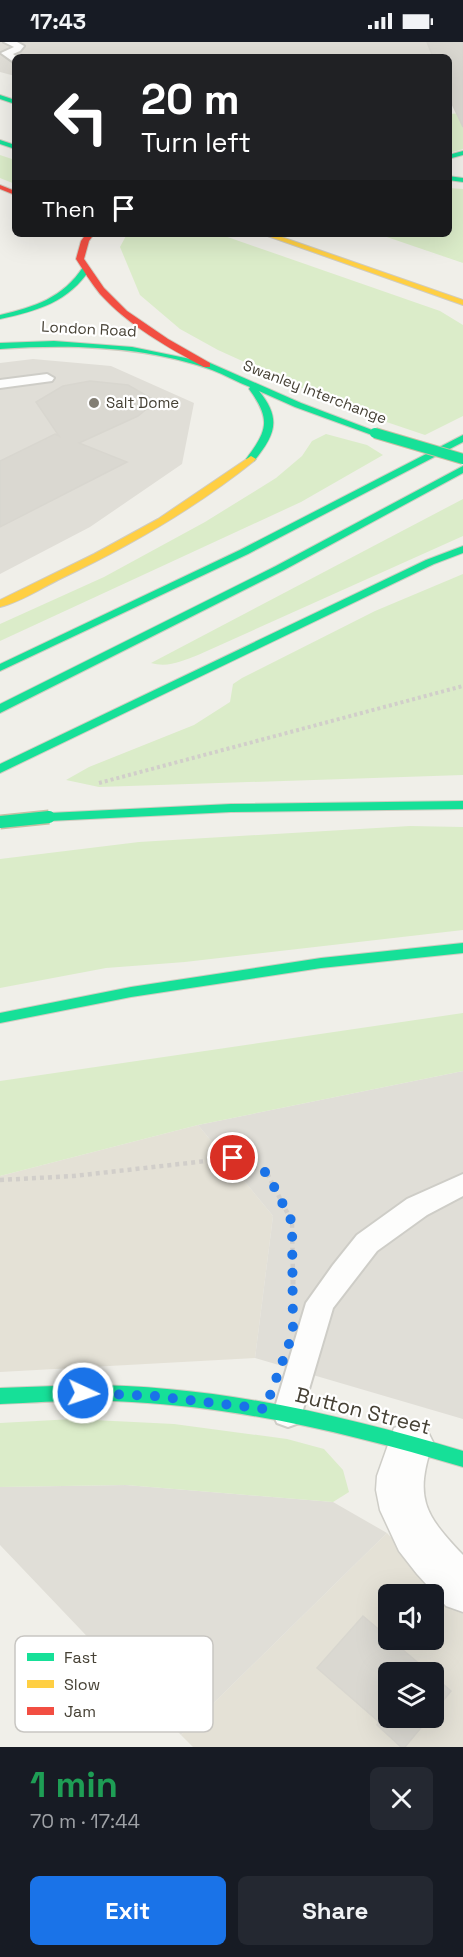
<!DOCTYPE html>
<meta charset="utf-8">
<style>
:root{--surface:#171b24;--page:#242831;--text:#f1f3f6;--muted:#9ea1a6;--accent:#1a73e8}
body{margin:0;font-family:"Space Grotesk",sans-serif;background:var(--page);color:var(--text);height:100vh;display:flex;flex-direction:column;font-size:22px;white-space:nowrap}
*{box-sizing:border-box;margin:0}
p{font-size:20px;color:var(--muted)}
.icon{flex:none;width:33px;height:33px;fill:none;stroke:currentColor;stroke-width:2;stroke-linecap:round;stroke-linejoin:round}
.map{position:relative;height:1705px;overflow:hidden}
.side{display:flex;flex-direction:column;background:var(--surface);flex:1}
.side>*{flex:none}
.guide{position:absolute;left:12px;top:12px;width:440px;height:183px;border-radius:9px;box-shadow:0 6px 24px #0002;background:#202124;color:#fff;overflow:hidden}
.tools{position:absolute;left:378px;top:1542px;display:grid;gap:12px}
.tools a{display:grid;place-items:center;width:66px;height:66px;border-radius:9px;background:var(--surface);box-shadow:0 6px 24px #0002;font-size:30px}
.pin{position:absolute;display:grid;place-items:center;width:51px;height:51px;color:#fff;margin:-26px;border:3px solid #fff;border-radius:50%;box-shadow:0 2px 6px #0007}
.me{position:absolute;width:66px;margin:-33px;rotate:93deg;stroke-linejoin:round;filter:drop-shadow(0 0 4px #0008)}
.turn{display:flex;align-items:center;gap:21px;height:126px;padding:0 30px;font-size:27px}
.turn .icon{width:78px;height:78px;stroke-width:2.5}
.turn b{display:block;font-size:42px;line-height:51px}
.then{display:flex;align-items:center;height:57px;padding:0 30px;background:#0003;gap:12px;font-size:22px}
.round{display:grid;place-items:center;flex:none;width:63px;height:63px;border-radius:9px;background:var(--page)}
.headline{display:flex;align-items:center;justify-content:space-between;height:102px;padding:0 30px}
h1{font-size:36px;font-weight:700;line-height:45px;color:#1e9e55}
.primary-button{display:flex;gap:12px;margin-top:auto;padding:12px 30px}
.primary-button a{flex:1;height:69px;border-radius:9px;background:var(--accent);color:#fff;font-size:24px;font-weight:700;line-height:69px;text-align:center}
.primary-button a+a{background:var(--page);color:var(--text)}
.status{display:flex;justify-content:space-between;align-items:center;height:42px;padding:0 30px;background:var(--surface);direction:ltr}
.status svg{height:16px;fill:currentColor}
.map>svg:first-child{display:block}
.residential{fill:#e4e1d6;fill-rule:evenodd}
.industrial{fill:#e0ded7}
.green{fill:#dbecc9}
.building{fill:#dad8d1;stroke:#d8d6cf;stroke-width:1.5}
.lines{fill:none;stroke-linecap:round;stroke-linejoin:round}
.lane-casing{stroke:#cecdc7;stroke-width:4}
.street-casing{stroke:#cecdc7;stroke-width:3}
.fast-casing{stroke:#d0ccc0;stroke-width:2}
.slow-casing{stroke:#d0ccc0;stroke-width:2}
.jam-casing{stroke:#d0ccc0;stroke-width:2}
.path-far2{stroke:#d1ceca;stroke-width:4;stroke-dasharray:3 3;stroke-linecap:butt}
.path-far1{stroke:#d1ceca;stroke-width:4.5;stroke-dasharray:4 4;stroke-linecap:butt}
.path{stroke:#d1ceca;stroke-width:5;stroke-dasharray:4.5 4.5;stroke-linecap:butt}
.lane{fill:#fdfdfc;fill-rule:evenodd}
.street{fill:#fdfdfc;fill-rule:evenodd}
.fast{fill:#16e098;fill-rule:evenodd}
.slow{fill:#ffcf43;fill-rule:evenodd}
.jam{fill:#f24e42;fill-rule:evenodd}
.fast-bridge-far1-casing{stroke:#c8bea4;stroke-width:12;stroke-linecap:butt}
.fast-bridge-casing{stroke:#c8bea4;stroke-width:15;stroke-linecap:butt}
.fast-bridge-far1{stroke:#16e098;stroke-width:10}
.fast-bridge{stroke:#16e098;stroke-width:12}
.route{stroke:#1a73e8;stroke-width:10;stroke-dasharray:0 18}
.poi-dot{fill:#827e74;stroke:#fff;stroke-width:2}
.labels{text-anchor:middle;stroke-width:4.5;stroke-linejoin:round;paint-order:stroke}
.far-street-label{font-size:15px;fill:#464135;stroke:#fff}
.far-poi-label{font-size:15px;fill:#464135;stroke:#fff;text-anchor:start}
.near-street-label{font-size:21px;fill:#464135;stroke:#fff}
.key{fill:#fff;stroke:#c8c6c2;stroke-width:1.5}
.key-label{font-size:16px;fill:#464135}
</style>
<div class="status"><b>17:43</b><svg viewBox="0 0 49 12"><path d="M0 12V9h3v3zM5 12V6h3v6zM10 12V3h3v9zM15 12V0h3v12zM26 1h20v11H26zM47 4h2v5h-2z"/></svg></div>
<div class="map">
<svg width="463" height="1705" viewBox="0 0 463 1705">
<rect width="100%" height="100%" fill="#f0efe9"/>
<!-- residential -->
<path class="residential" d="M198 1083 273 1174 255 1316 0 1330V1134Z
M387 1491 463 1571V1705H193L181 1693ZM388 1552H434V1598H388ZM388 1630H434V1676H388Z"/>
<!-- industrial -->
<path class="industrial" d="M0 0H463V22L448 15H15V34L0 30Z
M33 317 111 324 194 361 182 422 90 485 0 532V321Z
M463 1029V1377L255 1316 273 1174 198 1083Z
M126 1443 333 1460 387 1491 181 1693 0 1503V1445Z"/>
<!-- green -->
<path class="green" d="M463 71V107L449 111V72Z
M0 113 15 118V142L0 136Z
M449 146 463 147V221L378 192H448Z
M127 192H219L440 269 463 283V374L425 393 351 368 218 308 180 287 140 253 120 205Z
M326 392 367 403 383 413 301 460 0 599V582L104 535 205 480 276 436 302 414 312 399Z
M463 457V494L198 613C182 619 168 626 151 621Z
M463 532V733L99 745 66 738 89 725 194 683 230 660 233 642 242 636 375 569Z
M410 784 463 785V888L185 920 106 926 0 946V817L139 800Z
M463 971V1029L198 1083 0 1134V1039Z
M73 1377 174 1382 287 1397 324 1407 343 1428 349 1450 333 1460 126 1443 0 1445V1381Z"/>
<!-- building -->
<path class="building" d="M427 0H463V85L448 53V15H433Z
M90 339 128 343 156 359 138 374 79 401 127 420 0 485V419L55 392 59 394 36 360 63 344Z
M363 1574 429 1630H388V1676H429L405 1705H401L377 1683 379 1680 317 1626Z
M434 1634 451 1649 434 1670Z"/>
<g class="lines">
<defs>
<path id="lane" d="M4 0H17L24 4 20 9 13 12 17 15H15V21L1 11 14 5Z
M47 332 54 336 52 339 0 346V338Z
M463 1132V1154L427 1173 377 1209 333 1266 299 1381 288 1385 277 1381 273 1372 306 1261 333 1223 357 1193 407 1157Z"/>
<path id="street" d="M410 1380 426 1386 433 1400C414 1456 424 1472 463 1513V1570L446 1564 417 1532 399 1509 380 1468 376 1448 377 1434 394 1386Z"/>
<path id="fast" d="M0 53 15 58V62L0 57Z
M0 98 15 103V107L0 102Z
M463 109V113L448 117V113Z
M448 134 463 136V140L448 138Z
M83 225 90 227C69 260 37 269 0 277V273C34 265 63 256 83 225Z
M54 299 132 305 210 321 301 361 380 391 372 393 295 365 259 349C282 377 275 393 254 419H248L246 417C268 388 271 377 249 347L250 345C237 340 225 333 212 328 145 304 70 302 0 307V301Z
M463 393V400L248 512 0 629V622L240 508Z
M463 424V431L284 528 0 671V662L276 524Z
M463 504V511L434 522 0 731V722L426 518Z
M463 759V767L231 770 49 779 43 775 49 771 231 762Z
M463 901V911L321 926 131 955 0 981V971L131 945 321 916Z
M82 1343C213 1343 339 1372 463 1409V1425C355 1393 245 1366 132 1360 88 1357 44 1360 0 1362V1346Z"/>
<path id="slow" d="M262 192H273L463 258V263Z
M251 414 256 417 254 419C194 467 128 505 58 538 40 547 20 560 0 565V558L94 512 158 477Z"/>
<path id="jam" d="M0 143 15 149V153L0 147Z
M86 192H94L89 199 84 217 104 246 127 269 168 297 210 321V325H204C167 305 129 284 100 252 91 241 84 229 76 217L81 199Z"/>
</defs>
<!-- lane casing -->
<use href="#lane" class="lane-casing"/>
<!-- street casing -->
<use href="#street" class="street-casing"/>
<!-- fast casing -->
<use href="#fast" class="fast-casing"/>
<!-- slow casing -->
<use href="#slow" class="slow-casing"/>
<!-- jam casing -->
<use href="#jam" class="jam-casing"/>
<!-- path-far2 -->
<path class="path-far2" d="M99 741 463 644"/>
<!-- path-far1 -->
<path class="path-far1" d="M0 1138 74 1134 233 1116 267 1131 292 1180 293 1239"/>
<!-- path -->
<path class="path" d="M293 1238V1243"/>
<!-- lane -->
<use href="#lane" class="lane"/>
<!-- street -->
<use href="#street" class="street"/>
<!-- fast -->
<use href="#fast" class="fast"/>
<!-- slow -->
<use href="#slow" class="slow"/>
<!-- jam -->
<use href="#jam" class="jam"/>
<defs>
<path id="fast-bridge-far1" d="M375 391 463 417"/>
<path id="fast-bridge" d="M0 780 49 775"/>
</defs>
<!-- fast-bridge-far1 casing -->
<use href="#fast-bridge-far1" class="fast-bridge-far1-casing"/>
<!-- fast-bridge casing -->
<use href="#fast-bridge" class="fast-bridge-casing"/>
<!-- fast-bridge-far1 -->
<use href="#fast-bridge-far1" class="fast-bridge-far1"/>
<!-- fast-bridge -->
<use href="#fast-bridge" class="fast-bridge"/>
</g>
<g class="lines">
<!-- route -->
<path class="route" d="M83 1351 154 1354 265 1367 293 1291 292 1180 267 1131 233 1116"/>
</g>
<!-- markers -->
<circle class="poi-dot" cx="94" cy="361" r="6"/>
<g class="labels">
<!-- far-street labels -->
<g class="far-street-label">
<text transform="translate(89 287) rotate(3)" y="5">London Road</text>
<text transform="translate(315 350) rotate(21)" y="5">Swanley Interchange</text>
</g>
<!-- far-poi labels -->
<g class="far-poi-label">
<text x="106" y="366">Salt Dome</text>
</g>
<!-- near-street labels -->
<g class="near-street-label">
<text transform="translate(363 1369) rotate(14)" y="7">Button Street</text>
</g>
</g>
<!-- legend -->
<rect x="15" y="1594" width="198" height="96" rx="9" class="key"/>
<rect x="27" y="1611" width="27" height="8" fill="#16e098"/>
<rect x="27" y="1638" width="27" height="8" fill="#ffcf43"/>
<rect x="27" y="1665" width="27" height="8" fill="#f24e42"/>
<g class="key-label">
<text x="64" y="1621">Fast</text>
<text x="64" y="1648">Slow</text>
<text x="64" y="1675">Jam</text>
</g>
</svg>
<div class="tools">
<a><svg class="icon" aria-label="sound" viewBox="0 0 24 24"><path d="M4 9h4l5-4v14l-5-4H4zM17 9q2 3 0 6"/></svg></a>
<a><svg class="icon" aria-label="layers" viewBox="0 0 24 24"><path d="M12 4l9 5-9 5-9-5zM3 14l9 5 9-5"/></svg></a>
</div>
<div class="pin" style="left:233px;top:1116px;background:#d93025"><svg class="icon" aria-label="arrive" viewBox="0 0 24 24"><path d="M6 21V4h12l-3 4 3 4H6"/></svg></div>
<svg class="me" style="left:83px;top:1351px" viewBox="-20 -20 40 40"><circle r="17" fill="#1a73e8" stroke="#fff" stroke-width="3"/><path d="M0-11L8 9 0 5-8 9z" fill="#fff"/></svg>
<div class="guide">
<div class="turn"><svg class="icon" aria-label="left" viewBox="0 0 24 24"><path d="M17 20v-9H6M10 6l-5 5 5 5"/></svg><div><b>20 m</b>Turn left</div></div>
<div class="then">Then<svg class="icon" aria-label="arrive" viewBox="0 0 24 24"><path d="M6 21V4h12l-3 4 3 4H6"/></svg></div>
</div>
</div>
<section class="side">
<div class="headline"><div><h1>1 min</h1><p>70 m · 17:44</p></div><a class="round"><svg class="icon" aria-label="close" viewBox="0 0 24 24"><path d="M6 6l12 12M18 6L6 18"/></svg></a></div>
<div class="primary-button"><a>Exit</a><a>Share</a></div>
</section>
